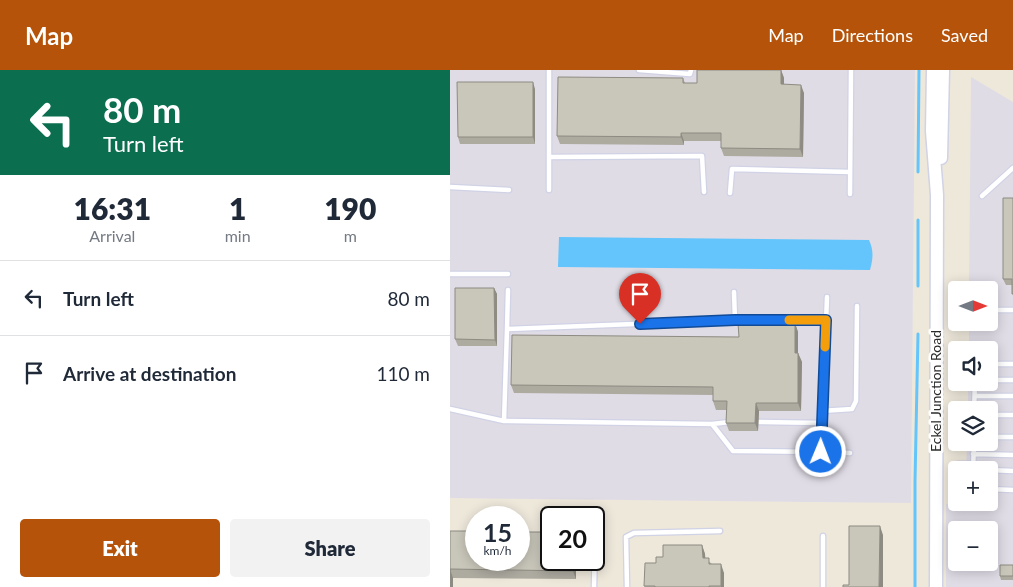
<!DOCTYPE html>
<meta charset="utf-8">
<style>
:root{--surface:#fff;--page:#f2f2f3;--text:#1f2937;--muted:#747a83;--line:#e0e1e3;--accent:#b45309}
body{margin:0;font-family:Lato,sans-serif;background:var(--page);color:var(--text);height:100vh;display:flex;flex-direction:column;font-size:19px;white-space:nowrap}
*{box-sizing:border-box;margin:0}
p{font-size:16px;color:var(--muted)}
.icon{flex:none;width:28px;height:28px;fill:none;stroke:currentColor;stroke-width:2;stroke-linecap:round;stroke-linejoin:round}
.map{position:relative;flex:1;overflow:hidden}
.sheet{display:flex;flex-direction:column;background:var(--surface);width:450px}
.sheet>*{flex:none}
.top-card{background:#0b6e4f;color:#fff;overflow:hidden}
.needle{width:32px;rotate:90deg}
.fabs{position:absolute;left:498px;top:211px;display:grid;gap:10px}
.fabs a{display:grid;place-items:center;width:50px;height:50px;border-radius:5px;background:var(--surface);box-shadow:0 2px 12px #0003;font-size:25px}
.speed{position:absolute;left:15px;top:436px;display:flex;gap:10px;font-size:25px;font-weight:700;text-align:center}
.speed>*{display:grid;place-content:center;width:65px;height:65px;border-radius:50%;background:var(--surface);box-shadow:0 2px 12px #0003;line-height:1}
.speed small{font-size:12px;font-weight:400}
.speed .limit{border:2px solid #111;border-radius:8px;background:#fff;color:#111}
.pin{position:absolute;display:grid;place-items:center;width:42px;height:42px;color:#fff;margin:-51px -21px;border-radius:50% 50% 50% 0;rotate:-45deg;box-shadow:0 0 5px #0007}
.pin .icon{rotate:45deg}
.me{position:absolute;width:55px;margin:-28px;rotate:1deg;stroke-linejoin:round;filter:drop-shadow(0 0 4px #0008)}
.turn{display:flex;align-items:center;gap:18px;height:105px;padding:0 20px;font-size:22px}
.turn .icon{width:65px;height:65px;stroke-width:2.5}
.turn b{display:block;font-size:35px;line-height:42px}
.eta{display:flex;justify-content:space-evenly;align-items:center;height:85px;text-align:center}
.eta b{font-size:30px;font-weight:800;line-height:35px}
.primary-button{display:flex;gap:10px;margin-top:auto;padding:10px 20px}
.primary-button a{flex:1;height:58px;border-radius:5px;background:var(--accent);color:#fff;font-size:20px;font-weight:800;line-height:58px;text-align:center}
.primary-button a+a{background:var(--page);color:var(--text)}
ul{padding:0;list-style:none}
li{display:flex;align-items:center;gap:15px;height:75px;padding:0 20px;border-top:1px solid var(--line)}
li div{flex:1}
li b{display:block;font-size:19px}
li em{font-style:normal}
header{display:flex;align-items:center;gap:30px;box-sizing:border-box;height:70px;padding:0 25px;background:var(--accent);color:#fff}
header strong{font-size:24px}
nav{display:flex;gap:28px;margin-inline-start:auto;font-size:18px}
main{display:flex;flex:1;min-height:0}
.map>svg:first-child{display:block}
.industrial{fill:#e0dce6;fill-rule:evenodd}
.water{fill:#63c5fc}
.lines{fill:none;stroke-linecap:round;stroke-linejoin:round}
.stream{stroke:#63c5fc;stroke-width:3}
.lane-casing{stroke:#d0d2e5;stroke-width:7}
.secondary-casing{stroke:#d0d2e5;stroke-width:15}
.lane{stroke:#fff;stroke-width:4.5}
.secondary{stroke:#fff;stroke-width:12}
.wall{fill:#adaaa0}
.shaded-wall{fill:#8d8b82}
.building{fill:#c9c6ba;stroke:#8d8b82}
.route-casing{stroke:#114b97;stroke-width:12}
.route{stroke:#1a73e8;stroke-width:9}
.slow{stroke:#f59e0b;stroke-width:9}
.labels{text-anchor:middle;stroke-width:5;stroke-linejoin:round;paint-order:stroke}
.street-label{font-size:14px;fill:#2b2b2b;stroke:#fff}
</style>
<header>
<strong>Map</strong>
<nav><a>Map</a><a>Directions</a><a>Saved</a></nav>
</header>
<main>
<section class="sheet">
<div class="top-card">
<div class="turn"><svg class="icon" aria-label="left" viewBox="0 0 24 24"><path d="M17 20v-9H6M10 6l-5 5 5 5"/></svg><div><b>80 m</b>Turn left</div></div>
</div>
<div class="eta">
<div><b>16:31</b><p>Arrival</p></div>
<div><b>1</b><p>min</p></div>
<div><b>190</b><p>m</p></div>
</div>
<ul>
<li><svg class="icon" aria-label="left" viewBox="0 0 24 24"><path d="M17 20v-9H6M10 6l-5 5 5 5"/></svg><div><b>Turn left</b></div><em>80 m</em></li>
<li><svg class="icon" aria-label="arrive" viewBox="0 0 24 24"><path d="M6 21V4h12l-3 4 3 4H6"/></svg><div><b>Arrive at destination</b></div><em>110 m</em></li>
</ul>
<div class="primary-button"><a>Exit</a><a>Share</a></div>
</section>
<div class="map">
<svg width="563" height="517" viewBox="0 0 563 517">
<rect width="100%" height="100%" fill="#eee8db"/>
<!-- industrial -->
<path class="industrial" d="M0 0H465L461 433 0 428Z
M521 7 563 32V517H496V434L539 432V400H516L517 373 539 372V340H518V313L539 312V280H519V253L539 252V220H519ZM506 460H539V492H506Z"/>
<!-- water -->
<path class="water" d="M109 167 419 170C424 181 423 189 420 200L108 197Z"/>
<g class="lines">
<!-- stream -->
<path class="stream" d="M468 102 469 0
M468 150V216
M465 517V411L468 264"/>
<defs>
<path id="lane" d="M189 0 240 4 241 0
M99 87 252 86 254 122
M0 117 59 120
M99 120V0
M280 123 282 99 400 102
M400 124 401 0
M532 126 563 98
M0 204H58
M58 220 57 259 285 250
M284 222 285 250H376
M539 240H563
M539 294H563
M539 310H563
M525 326H563
M0 339 54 351 262 354 283 381 371 382 377 227
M524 340 525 312
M371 341 402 339 406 331 407 236
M539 345H563
M54 351 57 259
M309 352 371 353
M262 354 280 352
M539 367H563
M371 382 400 383
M523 384 563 385
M508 394H524
M523 399 537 400
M523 400 524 372
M539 400 563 401
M539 419 563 420
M373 466V517
M144 517 145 469
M177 517 176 467 184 463 270 461"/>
<path id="secondary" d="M483 0 482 61 487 125 486 517
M491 88 493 0"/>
</defs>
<!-- lane casing -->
<use href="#lane" class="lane-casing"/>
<!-- secondary casing -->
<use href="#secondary" class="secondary-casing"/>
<!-- lane -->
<use href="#lane" class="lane"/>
<!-- secondary -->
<use href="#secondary" class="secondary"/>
</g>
<!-- wall -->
<path class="wall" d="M331 0 334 8V14L354 23 353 87 274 86 271 78V71H234V75L110 74 107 66 233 8 235 13H247Z
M85 19V74H10L8 67Z
M563 128V226L562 215H556L553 209Z
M44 218 47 224V276H8L5 269Z
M345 253 348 262V283L352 292 351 341H309L308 361H279L276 353 277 340H266L263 331V325L64 323 61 315 289 267Z
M0 461 101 490H126V509L3 508V517H0Z
M252 475 255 484V488L262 494 274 503V517H195L194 516 206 493 213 487Z
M563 495V510H551L550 506Z"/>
<!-- shaded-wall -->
<path class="shaded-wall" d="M331 0 334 8V23L331 14Z
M83 12 85 19V74L83 67Z
M351 15 354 23 353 87 350 79Z
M231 63 234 71V75L231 67Z
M44 218 47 224V276L45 270Z
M345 253 348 262V283L352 292 351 341 348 333 345 283Z
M306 333 309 341 308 361 305 353Z
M430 456 433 465V517H429Z
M252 475 255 484 256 496 253 488Z
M123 490H126V509L123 501Z
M271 494 274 503V517H271Z
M0 499 3 508V517H0Z"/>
<!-- building -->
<path class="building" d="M247 0H331V14L351 15 350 79 271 78V63H231V67L107 66 108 7 233 8V13H247Z
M7 12H83V67H8Z
M553 128H563V224H562V209H553Z
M5 218H44L45 270 5 269Z
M288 253H345V283H348V333H306L305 353H276L277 331H263V317L61 315 62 265 289 267Z
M399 456H430L429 517H393V515H399Z
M0 461H26V490H69V462H101V490H123V501L0 499V501Z
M213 475H252L253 488H259V494H271V516H259V517H205V516H194L195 493H206V487H213Z
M550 495H563V506H550Z"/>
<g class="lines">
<defs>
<path id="route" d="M190 254 285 250H376L371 382"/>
</defs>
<!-- route casing -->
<use href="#route" class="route-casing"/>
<!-- route -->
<use href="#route" class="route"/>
<!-- slow -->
<path class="slow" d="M339 250H376L375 277"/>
</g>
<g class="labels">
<!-- street labels -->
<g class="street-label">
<text transform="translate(486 321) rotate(-90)" y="5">Eckel Junction Road</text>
</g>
</g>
</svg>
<div class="fabs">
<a><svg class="needle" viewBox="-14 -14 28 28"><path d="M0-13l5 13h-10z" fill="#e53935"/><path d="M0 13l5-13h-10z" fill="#747a83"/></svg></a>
<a><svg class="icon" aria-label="sound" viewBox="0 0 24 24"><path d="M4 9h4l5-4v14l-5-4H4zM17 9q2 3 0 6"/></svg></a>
<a><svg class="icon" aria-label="layers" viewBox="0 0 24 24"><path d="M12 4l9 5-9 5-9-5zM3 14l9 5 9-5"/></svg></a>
<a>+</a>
<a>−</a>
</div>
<div class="speed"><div>15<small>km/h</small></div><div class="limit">20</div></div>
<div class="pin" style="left:190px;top:254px;background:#d93025"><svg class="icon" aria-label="arrive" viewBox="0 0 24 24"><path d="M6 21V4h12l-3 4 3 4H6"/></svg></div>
<svg class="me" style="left:371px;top:382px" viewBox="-20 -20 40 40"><circle r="17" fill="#1a73e8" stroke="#fff" stroke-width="3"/><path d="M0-11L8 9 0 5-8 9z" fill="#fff"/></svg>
</div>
</main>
